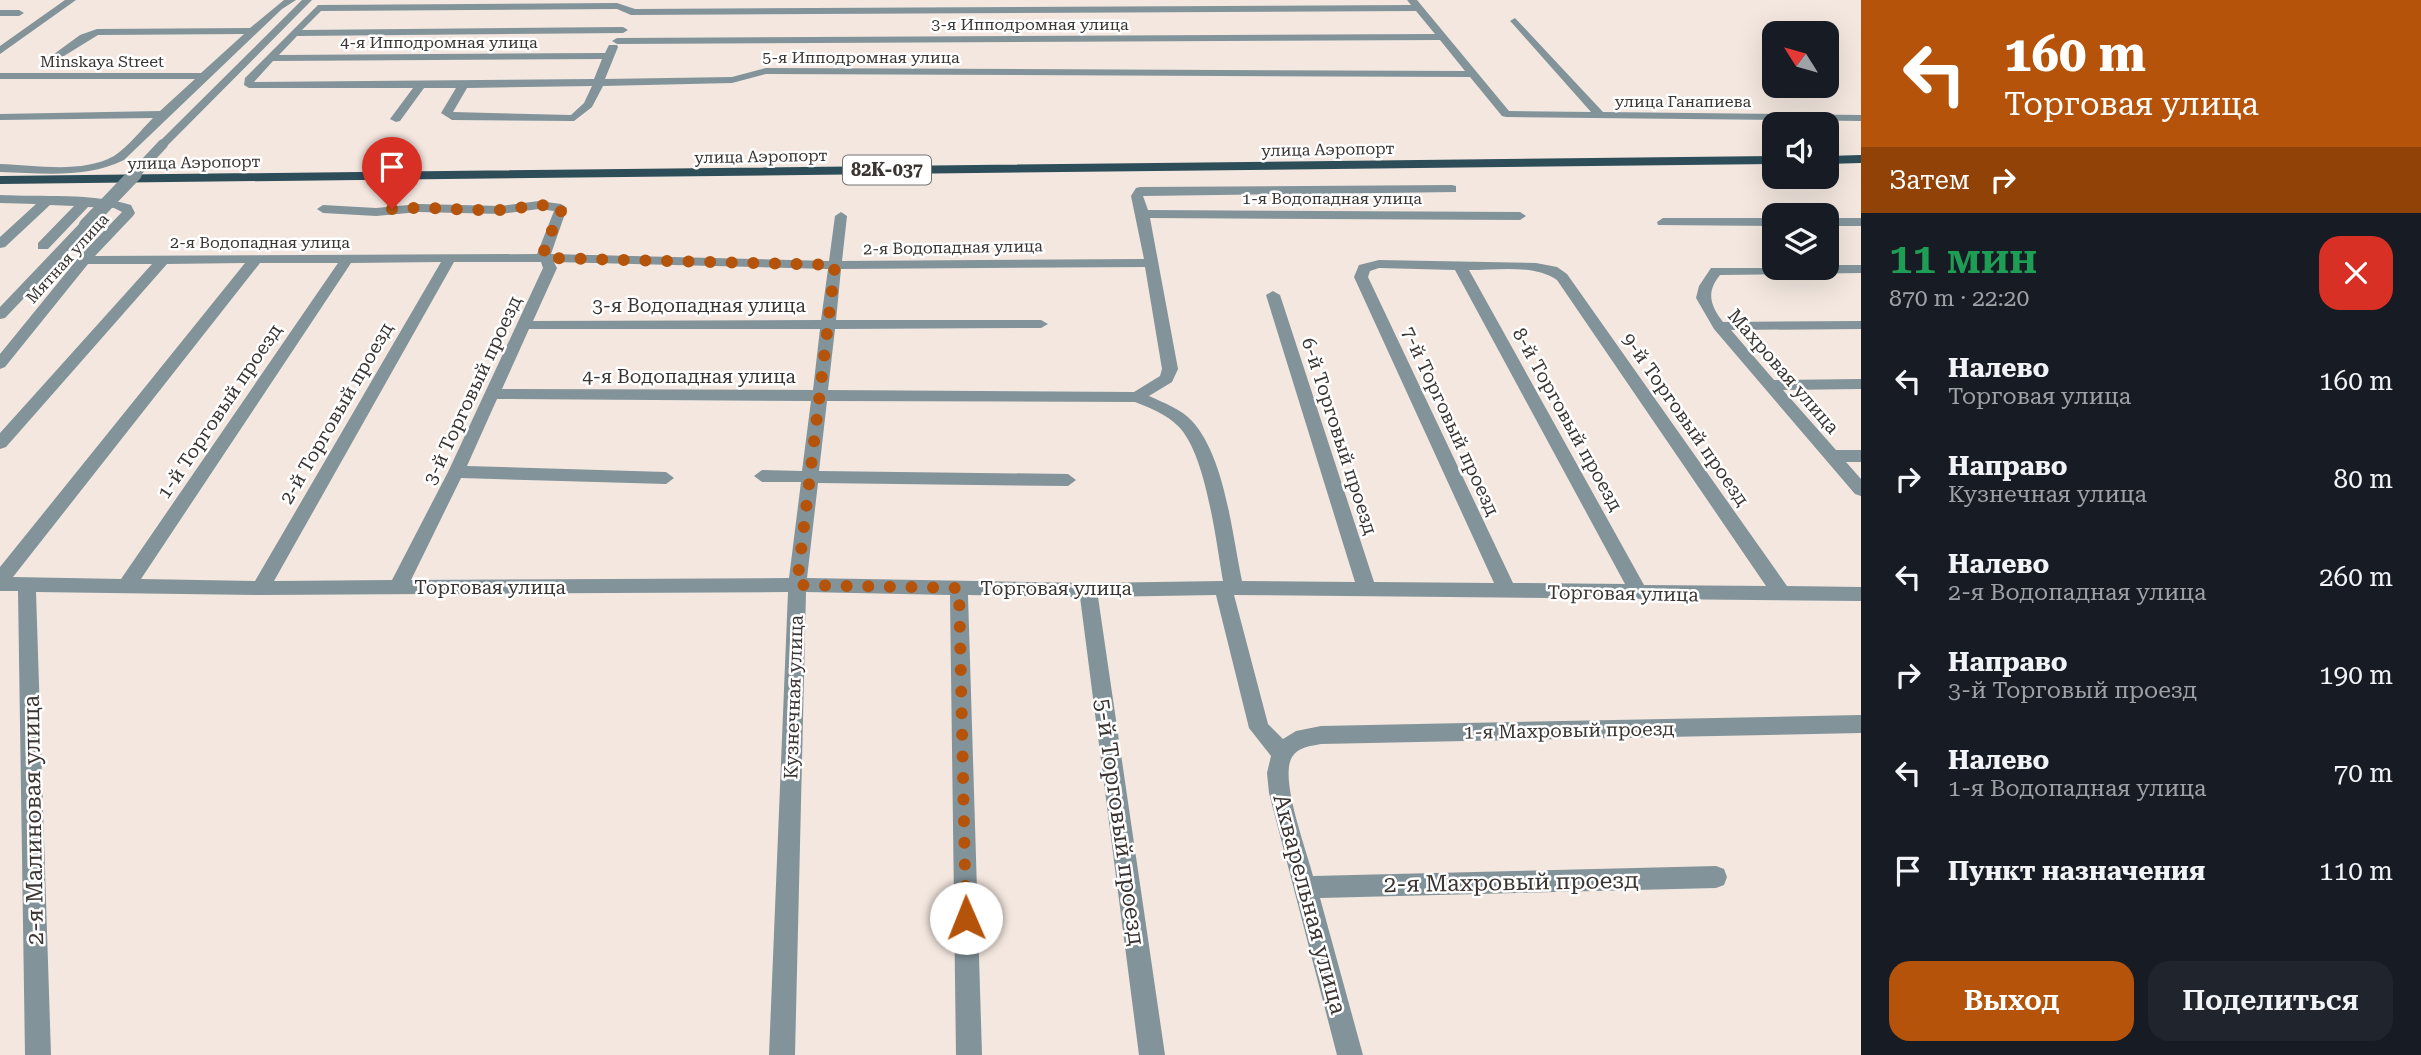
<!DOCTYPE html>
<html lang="ru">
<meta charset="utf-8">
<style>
:root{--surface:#171b24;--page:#20242c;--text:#f1f3f6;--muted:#9ea1a6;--accent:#b45309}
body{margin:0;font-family:"Roboto Serif",serif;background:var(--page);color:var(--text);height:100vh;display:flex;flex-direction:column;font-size:26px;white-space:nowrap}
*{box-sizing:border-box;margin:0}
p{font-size:23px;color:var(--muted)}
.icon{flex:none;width:38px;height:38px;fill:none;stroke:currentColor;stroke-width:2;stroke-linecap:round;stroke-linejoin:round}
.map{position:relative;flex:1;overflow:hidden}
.sheet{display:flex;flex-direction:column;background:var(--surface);width:560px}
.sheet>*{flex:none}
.top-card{background:#b45309;color:#fff;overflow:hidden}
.needle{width:46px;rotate:307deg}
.buttons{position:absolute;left:1762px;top:21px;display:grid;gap:14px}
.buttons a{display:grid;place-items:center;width:77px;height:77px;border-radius:14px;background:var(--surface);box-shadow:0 7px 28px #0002;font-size:35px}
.pin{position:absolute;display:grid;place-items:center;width:60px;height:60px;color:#fff;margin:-72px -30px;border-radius:50% 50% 50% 0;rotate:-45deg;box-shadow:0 0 7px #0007}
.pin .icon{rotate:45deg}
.me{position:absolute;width:77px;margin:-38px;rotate:359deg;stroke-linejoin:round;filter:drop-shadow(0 0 5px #0008)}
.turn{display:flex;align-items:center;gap:24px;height:147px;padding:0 28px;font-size:32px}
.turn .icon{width:91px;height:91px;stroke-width:2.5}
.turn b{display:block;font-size:49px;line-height:60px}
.then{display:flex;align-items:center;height:66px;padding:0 28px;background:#0003;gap:14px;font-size:26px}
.round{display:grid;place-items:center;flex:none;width:74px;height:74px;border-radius:21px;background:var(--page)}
.headline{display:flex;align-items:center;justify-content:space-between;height:119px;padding:0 28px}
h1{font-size:42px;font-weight:600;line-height:52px;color:#1e9e55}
.button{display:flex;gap:14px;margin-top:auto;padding:14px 28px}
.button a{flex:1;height:80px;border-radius:21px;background:var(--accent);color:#fff;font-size:28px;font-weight:600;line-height:80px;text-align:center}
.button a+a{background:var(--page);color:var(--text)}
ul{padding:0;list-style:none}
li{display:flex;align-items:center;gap:21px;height:98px;padding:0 28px}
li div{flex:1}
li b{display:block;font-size:26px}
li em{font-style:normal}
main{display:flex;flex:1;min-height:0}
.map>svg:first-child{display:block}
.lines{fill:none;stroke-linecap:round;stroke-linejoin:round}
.minor{fill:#82939a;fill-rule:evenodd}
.major{fill:#2d4d59;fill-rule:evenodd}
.minor-bridge-far1{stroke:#82939a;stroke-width:10}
.minor-bridge{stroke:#82939a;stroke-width:14}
.route{stroke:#b45309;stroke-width:12;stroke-dasharray:0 21.6}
.labels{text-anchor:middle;stroke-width:5;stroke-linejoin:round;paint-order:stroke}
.far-street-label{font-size:16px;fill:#3a3532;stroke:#fff}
.shield{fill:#fff;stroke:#757270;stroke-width:2}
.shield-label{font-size:18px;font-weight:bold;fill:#3a3532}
.street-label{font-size:19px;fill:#3a3532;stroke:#fff}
.near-street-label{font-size:23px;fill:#3a3532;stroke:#fff}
</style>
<main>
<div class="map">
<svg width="1861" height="1055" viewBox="0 0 1861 1055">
<rect width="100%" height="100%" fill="#f3e7df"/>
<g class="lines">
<!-- minor -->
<path class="minor" d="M65 0H76L0 54V46Z
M284 0H296L282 9 124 160C86 179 41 173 0 172V164C35 165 82 174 114 156 129 146 141 130 153 118L0 120V114L160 111 195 79H0V73H201L244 34 98 35 59 59 50 57 80 35 97 29 250 28Z
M302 0H312L167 146H159V142Z
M1407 0H1417L1509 111 1591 112 1512 23 1510 21 1515 18 1603 112 1861 115V121L1506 117 1502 116 1470 77 766 74 732 83 603 86 592 107 574 121 452 120 441 113 456 88H424L400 121 396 122 390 119 413 88H249L244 85 245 78 318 5 617 3 635 9 1411 5ZM617 9 631 15 1416 11 1435 34 617 38 612 41 617 44 1440 40 1465 71 766 68 732 77 605 79 618 47 617 45H609L605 53 279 55 297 36 623 33 628 30 623 27 302 30 321 11ZM602 59 594 79 254 82 273 61ZM592 86 584 103 571 115 453 112 467 88Z
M0 10H19L24 13 19 16H0Z
M1452 185 1456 186V192L1143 196 1148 210 1520 212 1526 216 1520 220 1150 218 1178 369 1172 382 1149 396C1164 403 1181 409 1192 421 1225 457 1232 534 1242 581L1355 582 1266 295 1273 291 1280 295 1374 582 1494 583 1354 277 1359 265 1379 260 1536 263 1557 267 1567 274 1787 586 1861 587V601L1234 595 1268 724 1283 739 1296 731 1321 726 1861 715V733L1321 744C1311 746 1298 747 1292 757 1279 779 1307 851 1313 876L1716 866 1724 869 1727 877 1724 885 1716 888 1320 898 1363 1055H1337L1269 793 1267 773 1271 756 1249 728 1216 595 1098 597 1165 1055H1139L1080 597 968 595 982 1055H956L950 595 806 592 795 1055H769L788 592 260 595 36 592 51 1055H25L18 591H0V567L245 263 167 264 6 447 0 449V433L152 264H88L5 367 0 369V354L79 257 122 212 114 208 88 207 48 249H38V243L74 206 50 205 5 247 0 248V237L36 204 0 203V195C40 197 94 193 131 205L135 213 133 216 95 256 537 254 554 211 539 209 500 214 419 212 376 216 323 213 317 209 323 205 376 208 419 204 500 206 539 201 561 204 567 208 551 254 829 261 835 216 841 212 847 216 842 261 1144 259 1131 196 1136 188 1140 187ZM441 262 255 581 141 579 351 263ZM454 262H541L543 268 448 472 392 580 274 581ZM554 262 828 269 821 320 533 321 557 268ZM260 263H338L121 579 13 577ZM1145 267 1162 369 1160 376 1134 392 828 390 835 329 1041 328 1048 324 1041 320H836L841 269ZM1379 268 1455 270 1625 584 1513 583 1368 277 1370 271ZM1469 270C1496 270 1534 264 1557 280L1766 586 1644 585ZM529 329H820L813 390 502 389ZM497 399 811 401 802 471 762 470 754 476 762 482H801L789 578 411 580 461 478 666 484 674 478 666 472 467 466ZM827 401 1135 402C1150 408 1166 414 1178 426 1206 453 1216 542 1223 581L1088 583 807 578 818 483 1068 486 1076 480 1068 474 819 471Z
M1663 218H1774V226L1658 225 1657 222Z
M1827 218H1861V226H1827Z
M86 221 92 225 91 228 5 318 0 319V307L81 222Z
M1827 265H1861V273L1720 275C1706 292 1710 305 1723 322L1861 321V329L1731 330 1774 380 1861 379V389L1783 390 1836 450H1861V462H1846L1861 479V496L1855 494 1714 329 1696 298 1699 286 1711 268H1827Z"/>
<!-- major -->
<path class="major" d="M1861 155V163L1827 164V156Z
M1774 156V164L0 184V176Z"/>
<!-- minor-bridge-far1 -->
<path class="minor-bridge-far1" d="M133 176 163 144"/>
<!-- minor-bridge -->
<path class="minor-bridge" d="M86 225 135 174"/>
</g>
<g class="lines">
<!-- route -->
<path class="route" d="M392 209C428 206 465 211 501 210 521 209 541 201 561 208V212L544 247 545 258 835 265 797 585 959 588 966 918"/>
</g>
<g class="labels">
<!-- far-street labels -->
<g class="far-street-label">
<text x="1030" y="30">3-я Ипподромная улица</text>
<text x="439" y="48">4-я Ипподромная улица</text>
<text x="861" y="63">5-я Ипподромная улица</text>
<text x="102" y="67">Minskaya Street</text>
<text x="1683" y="107">улица Ганапиева</text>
<text transform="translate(1328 149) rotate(-1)" y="6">улица Аэропорт</text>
<text transform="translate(761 156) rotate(-1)" y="6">улица Аэропорт</text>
<text transform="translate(194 162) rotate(-1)" y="6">улица Аэропорт</text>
<text x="1332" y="204">1-я Водопадная улица</text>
<text x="260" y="248">2-я Водопадная улица</text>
<text transform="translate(953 247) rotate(-1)" y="6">2-я Водопадная улица</text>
<text transform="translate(67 258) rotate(-48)" y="6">Мятная улица</text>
</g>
<!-- shield labels -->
<rect class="shield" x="843" y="155.5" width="88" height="29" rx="5"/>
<g class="shield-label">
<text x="887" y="176">82К-037</text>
</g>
<!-- street labels -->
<g class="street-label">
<text x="699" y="312">3-я Водопадная улица</text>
<text transform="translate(1784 371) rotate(49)" y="7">Махровая улица</text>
<text x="689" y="383">4-я Водопадная улица</text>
<text transform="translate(472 390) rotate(-65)" y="7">3-й Торговый проезд</text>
<text transform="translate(219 411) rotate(-56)" y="7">1-й Торговый проезд</text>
<text transform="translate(336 413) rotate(-60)" y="7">2-й Торговый проезд</text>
<text transform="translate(1568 419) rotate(61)" y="7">8-й Торговый проезд</text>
<text transform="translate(1686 419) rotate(55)" y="7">9-й Торговый проезд</text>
<text transform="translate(1451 421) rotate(65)" y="7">7-й Торговый проезд</text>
<text transform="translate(1340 436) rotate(72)" y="7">6-й Торговый проезд</text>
<text x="490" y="594">Торговая улица</text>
<text x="1056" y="595">Торговая улица</text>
<text transform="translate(1623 593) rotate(1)" y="7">Торговая улица</text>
<text transform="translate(793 697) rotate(-88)" y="7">Кузнечная улица</text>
<text transform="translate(1569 730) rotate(-1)" y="7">1-я Махровый проезд</text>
</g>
<!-- near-street labels -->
<g class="near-street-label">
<text transform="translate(33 820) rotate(-91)" y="8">2-я Малиновая улица</text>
<text transform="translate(1120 822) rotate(82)" y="8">5-й Торговый проезд</text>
<text transform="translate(1511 882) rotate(-1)" y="8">2-я Махровый проезд</text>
<text transform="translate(1310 904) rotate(75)" y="8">Акварельная улица</text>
</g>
</g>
</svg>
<div class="buttons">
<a><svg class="needle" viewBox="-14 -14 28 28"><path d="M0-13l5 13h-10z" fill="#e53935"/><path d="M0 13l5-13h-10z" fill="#9ea1a6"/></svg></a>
<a><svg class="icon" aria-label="sound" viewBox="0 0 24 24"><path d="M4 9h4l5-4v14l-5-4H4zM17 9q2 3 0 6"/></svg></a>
<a><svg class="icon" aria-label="layers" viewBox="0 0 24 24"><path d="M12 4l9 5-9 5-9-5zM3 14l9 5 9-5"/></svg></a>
</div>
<div class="pin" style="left:392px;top:209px;background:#d93025"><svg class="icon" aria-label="arrive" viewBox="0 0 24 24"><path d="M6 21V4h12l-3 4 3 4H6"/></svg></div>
<svg class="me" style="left:966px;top:918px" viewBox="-20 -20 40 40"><circle r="19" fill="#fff"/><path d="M0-13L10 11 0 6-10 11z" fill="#b45309"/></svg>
</div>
<section class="sheet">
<div class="top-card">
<div class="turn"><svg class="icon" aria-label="left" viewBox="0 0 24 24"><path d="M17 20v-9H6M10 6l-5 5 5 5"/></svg><div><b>160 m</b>Торговая улица</div></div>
<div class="then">Затем<svg class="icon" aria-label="right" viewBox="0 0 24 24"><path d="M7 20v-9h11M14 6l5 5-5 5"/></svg></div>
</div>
<div class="headline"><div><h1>11 мин</h1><p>870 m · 22:20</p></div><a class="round" style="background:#d93025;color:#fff"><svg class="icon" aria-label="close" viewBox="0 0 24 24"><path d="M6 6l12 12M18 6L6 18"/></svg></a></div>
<ul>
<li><svg class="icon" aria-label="left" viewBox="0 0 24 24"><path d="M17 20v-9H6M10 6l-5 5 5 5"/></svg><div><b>Налево</b><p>Торговая улица</p></div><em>160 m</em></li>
<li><svg class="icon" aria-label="right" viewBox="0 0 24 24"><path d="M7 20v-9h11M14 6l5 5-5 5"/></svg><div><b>Направо</b><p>Кузнечная улица</p></div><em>80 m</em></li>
<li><svg class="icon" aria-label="left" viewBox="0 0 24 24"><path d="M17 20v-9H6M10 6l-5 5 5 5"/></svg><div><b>Налево</b><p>2-я Водопадная улица</p></div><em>260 m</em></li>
<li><svg class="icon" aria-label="right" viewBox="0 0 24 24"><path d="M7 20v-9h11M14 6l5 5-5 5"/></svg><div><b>Направо</b><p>3-й Торговый проезд</p></div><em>190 m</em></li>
<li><svg class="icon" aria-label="left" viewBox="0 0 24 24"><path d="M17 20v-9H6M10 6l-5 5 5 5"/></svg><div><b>Налево</b><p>1-я Водопадная улица</p></div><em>70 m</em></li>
<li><svg class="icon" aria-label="arrive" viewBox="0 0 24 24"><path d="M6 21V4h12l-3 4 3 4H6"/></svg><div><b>Пункт назначения</b></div><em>110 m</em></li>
</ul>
<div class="button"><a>Выход</a><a>Поделиться</a></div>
</section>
</main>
